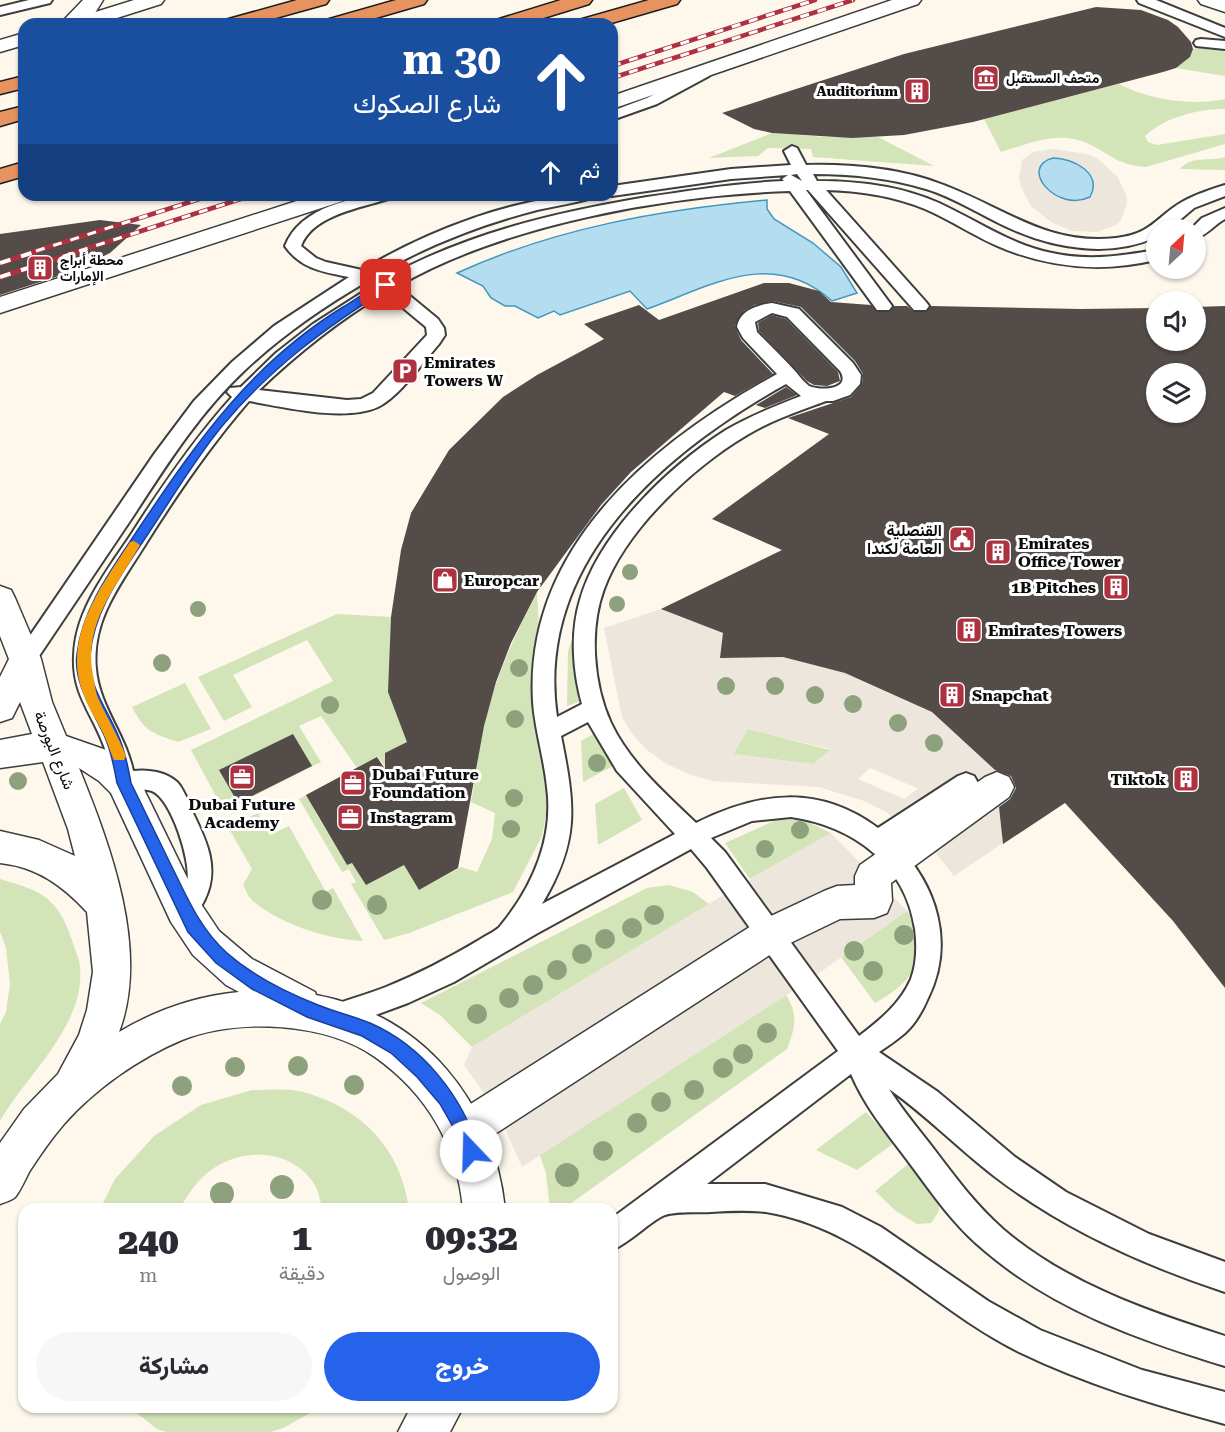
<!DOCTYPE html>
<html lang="ar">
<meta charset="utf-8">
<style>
:root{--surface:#fff;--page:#f7f7f7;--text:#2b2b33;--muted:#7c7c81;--accent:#2563eb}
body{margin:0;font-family:"Roboto Serif",Vazirmatn,serif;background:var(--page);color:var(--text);direction:rtl;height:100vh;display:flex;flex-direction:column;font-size:22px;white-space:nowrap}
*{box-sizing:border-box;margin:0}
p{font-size:20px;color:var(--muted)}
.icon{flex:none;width:33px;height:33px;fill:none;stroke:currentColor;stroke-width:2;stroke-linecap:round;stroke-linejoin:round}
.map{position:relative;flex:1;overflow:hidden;direction:ltr}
.sheet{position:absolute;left:18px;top:1203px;width:600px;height:210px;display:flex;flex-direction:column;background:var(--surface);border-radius:18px;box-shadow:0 2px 4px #0004;direction:rtl}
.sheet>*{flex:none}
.guide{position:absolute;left:18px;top:18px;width:600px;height:183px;border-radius:18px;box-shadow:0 2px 4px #0004;direction:rtl;background:#1a4fa0;color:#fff;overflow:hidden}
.needle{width:39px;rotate:26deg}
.controls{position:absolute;left:1146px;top:219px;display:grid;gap:12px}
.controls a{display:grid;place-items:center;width:60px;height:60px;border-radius:50%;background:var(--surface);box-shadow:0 2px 4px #0004;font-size:30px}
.pin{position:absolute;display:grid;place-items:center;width:51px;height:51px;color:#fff;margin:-26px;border-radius:12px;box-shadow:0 3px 9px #0006}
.me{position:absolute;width:66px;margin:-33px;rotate:339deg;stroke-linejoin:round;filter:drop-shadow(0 0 4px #0008)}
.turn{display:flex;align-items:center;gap:21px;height:126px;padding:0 18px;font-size:27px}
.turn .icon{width:78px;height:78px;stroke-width:2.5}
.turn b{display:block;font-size:42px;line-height:51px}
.then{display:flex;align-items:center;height:57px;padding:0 18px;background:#0003;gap:12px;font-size:22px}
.eta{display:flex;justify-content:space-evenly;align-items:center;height:102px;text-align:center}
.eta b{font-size:36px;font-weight:800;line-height:42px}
.action{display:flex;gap:12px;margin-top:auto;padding:12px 18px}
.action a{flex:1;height:69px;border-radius:36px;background:var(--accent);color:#fff;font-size:24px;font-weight:800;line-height:69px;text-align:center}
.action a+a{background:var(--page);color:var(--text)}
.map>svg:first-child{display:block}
.green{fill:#d2e4b8}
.plaza{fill:#ece6dc;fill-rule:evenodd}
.water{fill:#b4def0;stroke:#4297c0;stroke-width:1.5}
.building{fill:#534c49;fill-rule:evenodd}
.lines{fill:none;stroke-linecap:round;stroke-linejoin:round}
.service-casing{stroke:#3e3e3e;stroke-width:4}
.pedestrian-casing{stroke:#3e3e3e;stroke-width:3}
.minor-casing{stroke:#3e3e3e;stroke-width:3}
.tertiary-casing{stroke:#3e3e3e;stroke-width:3}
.motorway-casing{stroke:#1c1c1c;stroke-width:3}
.service{fill:#fff;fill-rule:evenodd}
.pedestrian{fill:#fff;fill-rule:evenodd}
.minor{fill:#fff;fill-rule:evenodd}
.tertiary{fill:#fff;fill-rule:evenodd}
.motorway{fill:#e7935f;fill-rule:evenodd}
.rail-far1-casing{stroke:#ae3140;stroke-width:4.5}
.rail-casing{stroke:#ae3140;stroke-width:5}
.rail-far1{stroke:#fff;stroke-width:3;stroke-dasharray:9;stroke-linecap:butt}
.rail{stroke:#fff;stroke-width:4;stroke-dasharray:11;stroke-linecap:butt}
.tree{fill:#8da27c}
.route{fill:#2563eb;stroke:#184099;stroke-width:1.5}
.slow{fill:#f59e0b}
.labels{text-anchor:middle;stroke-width:6;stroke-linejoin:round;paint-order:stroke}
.far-poi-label{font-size:14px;font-weight:bold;fill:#0b0b0b;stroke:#fff;text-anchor:start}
.poi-label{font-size:16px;font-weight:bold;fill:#0b0b0b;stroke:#fff;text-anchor:start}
.street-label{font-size:16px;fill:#0b0b0b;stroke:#fff}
</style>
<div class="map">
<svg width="1225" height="1432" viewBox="0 0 1225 1432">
<rect width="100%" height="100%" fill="#fdf8eb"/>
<!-- green -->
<path class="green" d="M1203 47 1225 48V76L1176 68 1190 57 1193 49Z
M1119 84C1149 100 1191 106 1225 99V109C1198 109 1165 117 1145 136L1148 142 1157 145 1225 134V144L1146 167C1118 165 1113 156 1091 145 1061 129 1030 143 1001 152L984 119Z
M772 133 825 137H878L934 166 813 157 811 149 768 148 758 156 709 158Z
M1225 157V170L1180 169C1192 155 1209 162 1225 157Z
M537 592 549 798 542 836 513 892 409 933 384 940 351 884 356 882 349 869 342 872 299 799 334 780 314 810 347 865 352 863 404 865 419 890 461 867 477 872 492 839 495 813 471 802C476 777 478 750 484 725 495 678 515 635 537 592Z
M337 614 391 617 420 776 399 786 378 757 357 768 321 716 299 726 321 762 224 811 191 750 333 681 307 640 233 675 252 707 224 721 198 677Z
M575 631 584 700 567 706 568 651Z
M185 683 211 729 178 742C152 733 145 732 132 707Z
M748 729 830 750 813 764 733 754Z
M597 732 613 766 583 782 581 741Z
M624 788 642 820 598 845 595 804Z
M258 813 270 835 289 826 326 892 333 888 363 941C329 940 279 924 253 901 248 897 246 890 243 885L252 869 228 827Z
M776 820H803L831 833 750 879 725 843Z
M0 879C41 891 57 896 72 940 74 948 79 957 80 966 86 1025 27 1074 0 1121V1024L6 1012 10 984 6 948 0 932Z
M669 885 693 892 709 904 472 1047 440 1015 421 1003 647 888Z
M907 911 926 935C915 972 909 984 875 1003L841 957Z
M786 995C799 1016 795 1028 787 1049L563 1209H550L546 1173 540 1155Z
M252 1090C268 1090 288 1088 303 1092 362 1108 401 1149 409 1209H323C320 1202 319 1193 316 1187 295 1149 244 1146 211 1170 197 1180 188 1195 179 1209H100L115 1179 154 1136 201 1105Z
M866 1112 894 1143 857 1170 816 1150Z
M913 1160 938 1193 939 1211 931 1223 917 1224 896 1211 875 1191Z
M129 1407H321L283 1428 271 1432H167L157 1429Z"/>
<!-- plaza -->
<path class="plaza" d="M1052 149 1087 154 1098 159 1117 176 1126 195 1127 204 1121 220 1116 225 1097 232 1072 231 1051 222 1031 206 1021 187 1019 178 1022 160 1033 152Z
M661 609 783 657 845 673 932 712 995 770 1003 843 954 876 924 838 886 812 864 801 819 787 713 781 688 774 665 763 647 750 633 735 622 717 604 628ZM748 729 830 749V750L813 764 734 754ZM870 768 917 788V789L904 799 858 779Z
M831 833 907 911 805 983 522 1167 497 1111 464 1065 472 1047 735 888Z"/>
<!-- water -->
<path class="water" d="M1053 158C1073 158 1103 173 1090 197 1056 213 1018 167 1053 158Z
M767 200V209L774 219 813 243 841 267 857 293 832 301C772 247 711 286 647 309L630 291 560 315 554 311 538 318 515 306H505L491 298 483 286 457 273C556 228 659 210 767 200Z"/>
<!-- building -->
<path class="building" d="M1096 7 1141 10 1168 20 1178 27 1191 42 1193 49 1190 57 1176 68 1163 72 973 122 904 135 852 138 772 133 754 129 722 113 904 54Z
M100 220 141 225 110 253 71 272 0 295V234Z
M764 283H789L819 291 831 302 871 305 877 312H889L894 306H907L914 312H926L931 306 1081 309 1156 308V340H1196V307L1225 306V988L1173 921 1065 803 1003 844 999 807 1010 799 1016 788 1011 776 995 770 932 712 845 673 783 657 720 658 723 633 661 609 782 550 712 519 829 434 788 418 851 397 862 384 863 374 855 361 801 307 772 301 754 305 744 311 735 326 741 340 773 374 735 396 724 392 631 472 601 505 537 592 511 643 496 682 484 726 458 868 419 890 404 865 366 885 352 863 347 865 306 795 377 757 385 769V753L407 742 388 692 391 617 401 550 411 513 449 450 503 397 537 375 604 339 584 324 639 305 659 320ZM1156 374H1196V412H1156Z
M772 315 786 319 838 372 840 381 827 386 814 385 807 381 759 331 758 323Z
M786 387 797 395 765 408 756 405Z
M293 734 312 766 238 803 219 770Z"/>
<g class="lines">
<defs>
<path id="service" d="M29 0H52L50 3 0 15V7Z
M1137 0H1156L1225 28V37L1139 3Z
M1201 39 1225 41V49L1196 46 1194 43 1196 40Z
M704 69 709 70 711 73 709 76 657 104 612 120V111L647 98Z
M792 146 797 148 806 165C850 164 899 168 941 184 1002 206 1046 246 1116 238 1152 234 1156 217 1182 202 1194 195 1212 189 1225 185V196L1194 208 1168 230H1156V237C1110 258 1055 249 1009 228 982 216 956 198 926 189 890 178 851 174 813 174L817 181C859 181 901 186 939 203 976 220 1011 245 1052 253 1088 261 1121 256 1156 250V260C1105 272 1057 269 1007 250 978 239 953 221 925 209 894 196 859 191 826 190L926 302 929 306 926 310H914L808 190H806L889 302 892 306 889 310H877L790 191C668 195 505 224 398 286L438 319 444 328 445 335 439 344C423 362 400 396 378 407 345 422 284 407 249 401 210 446 177 494 145 545 132 566 116 588 106 611 98 629 94 650 96 669 99 706 126 735 133 771 148 769 166 772 177 782 184 789 188 802 192 811 206 840 220 867 205 899 200 909 195 917 184 921L175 918 171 910C176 900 185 892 187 882 192 863 171 798 152 791 140 787 128 794 116 790 109 776 109 760 104 746 92 713 72 694 74 656 75 610 107 571 132 533 162 486 194 439 232 397L227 392 230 388 241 387 276 353 313 324 374 285 366 282C323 307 281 336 245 370 199 413 166 466 132 518 99 567 66 616 33 665L25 668 17 665 14 659 155 453 194 401 232 362 274 326 349 277C323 272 301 269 285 246 300 207 355 195 393 195L391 198C362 208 313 214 301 246L316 258 326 262 362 270C427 231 518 195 594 195L592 198C574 203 555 206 537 210 483 224 426 246 378 274L386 278C466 233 558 212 647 197 693 190 738 183 784 181L782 179 788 175 731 179 612 196 609 195H612V186L731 169 791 165 784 151ZM797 174 802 181 791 175ZM385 293 426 327 427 335 373 393 361 399 347 400 259 390C298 353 339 320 385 293Z
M1225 208V219C1215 224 1206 236 1196 238V230H1190L1202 218Z
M772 303 799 309 853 363 861 375 860 384 850 395 833 401H826C799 411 772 420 747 435 693 467 626 529 604 589 589 629 593 684 611 723 630 763 665 793 696 823 759 792 818 784 878 828L958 776 966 773 974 776 978 783 974 790 895 843C937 885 955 943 928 998 923 1010 915 1024 905 1033 897 1040 888 1046 879 1052L938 1092 1015 1157 1066 1192 1149 1234 1225 1262V1292C1143 1265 1063 1229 994 1176 958 1148 927 1116 889 1089 901 1108 916 1126 930 1144 953 1174 975 1205 1004 1230 1068 1284 1147 1311 1225 1336V1366C1140 1340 1054 1310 985 1251 954 1226 932 1193 908 1161 887 1133 865 1107 851 1074L707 1184H765L842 1207 881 1227 988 1301 1040 1330 1142 1370 1225 1392V1424C1155 1405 1085 1384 1019 1352 932 1309 865 1228 766 1212 748 1210 729 1211 711 1212 698 1213 678 1211 665 1215 650 1221 631 1242 612 1250V1218L838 1051 707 868 691 849 536 934 454 982 408 1003 335 1030 326 1026 322 1017 326 1008C345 1000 366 995 386 987 418 974 449 958 479 940 486 935 497 931 501 925 533 886 554 837 547 787 544 758 535 730 533 702 524 546 654 442 777 374L743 338 737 327C740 310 757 305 772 303ZM772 313 787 317 840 371C852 390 820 391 809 386 804 382 800 377 796 372 784 359 770 345 757 332L755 322ZM786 384 801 396C775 406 750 416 726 430 668 467 599 533 580 600 570 633 573 672 582 704L557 717C534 561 665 452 786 384ZM588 722 617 771 675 834 542 904C580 840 575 806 561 736ZM791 817C852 826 905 863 915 929 917 945 917 963 911 979 900 1004 880 1020 859 1036L725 852 711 838 752 821Z"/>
<path id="pedestrian" d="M997 772 1009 777 1014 787 1009 797 891 883 892 901 887 913 874 918 840 919 782 947 478 1145 464 1151 450 1145 444 1131 450 1117 756 923 824 891 837 886 855 885V876L860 865 985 777Z"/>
<path id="minor" d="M83 0H103L95 13 82 24H60Z"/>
<path id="tertiary" d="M134 0H164L161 4 98 24H67L70 20Z
M892 0H921L918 4 612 109V96Z
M1198 0H1225V12L1201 4Z
M24 33V45L0 52V40Z
M315 195H350L346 200 0 313V297Z
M0 586 11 590 15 598 41 659 52 702 66 736 109 751 136 773 197 898 219 931 252 959 315 992 316 995C423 1015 494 1102 505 1209H463C457 1145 427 1094 375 1057 325 1022 238 1018 182 1040 139 1058 95 1089 64 1124 51 1139 40 1155 29 1172 25 1180 21 1189 16 1196 13 1200 5 1202 0 1204V1143L24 1109 58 1074 79 1035 87 1010 93 972 87 912C62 885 37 867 0 863V831L39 840 75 856 68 829 43 762 0 768V740L32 734 20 702 12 718 0 722V677L9 659 0 636ZM79 768 99 781 111 793 171 922 193 955 226 985 239 992C196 996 156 1010 119 1032 150 950 110 845 79 768Z
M411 1407H463L450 1432H398Z"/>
<path id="motorway" d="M297 0H329L326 4 254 24H222L225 20Z
M396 0H427L424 4 355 24H323L326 20Z
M561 0H592L589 4 524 24H493L496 20Z
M649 0H680L677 4 608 24H576L579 20Z
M24 76V88L0 94V82Z
M24 106V119L0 126V112Z
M24 162V176L0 183V169Z"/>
</defs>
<!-- service casing -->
<use href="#service" class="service-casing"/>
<!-- pedestrian casing -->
<use href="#pedestrian" class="pedestrian-casing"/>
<!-- minor casing -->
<use href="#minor" class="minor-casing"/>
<!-- tertiary casing -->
<use href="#tertiary" class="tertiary-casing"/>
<!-- motorway casing -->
<use href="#motorway" class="motorway-casing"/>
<!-- service -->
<use href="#service" class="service"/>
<!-- pedestrian -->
<use href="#pedestrian" class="pedestrian"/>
<!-- minor -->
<use href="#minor" class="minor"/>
<!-- tertiary -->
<use href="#tertiary" class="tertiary"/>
<!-- motorway -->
<use href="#motorway" class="motorway"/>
<defs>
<path id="rail-far1" d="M612 66 815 0
M612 78 853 0
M36 251 212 195
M79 251 253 195"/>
<path id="rail" d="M0 263 41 250
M0 277 84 250"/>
</defs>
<!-- rail-far1 casing -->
<use href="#rail-far1" class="rail-far1-casing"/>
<!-- rail casing -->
<use href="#rail" class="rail-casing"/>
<!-- rail-far1 -->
<use href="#rail-far1" class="rail-far1"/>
<!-- rail -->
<use href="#rail" class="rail"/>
</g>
<!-- trees -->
<g class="tree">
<circle cx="630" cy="572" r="8"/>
<circle cx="617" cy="604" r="8"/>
<circle cx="198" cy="609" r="8"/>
<circle cx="162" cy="663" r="9"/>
<circle cx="519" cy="668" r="9"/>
<circle cx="726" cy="686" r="9"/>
<circle cx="775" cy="686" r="9"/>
<circle cx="815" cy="695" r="9"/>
<circle cx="853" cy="704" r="9"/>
<circle cx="330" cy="705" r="9"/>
<circle cx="515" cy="719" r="9"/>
<circle cx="898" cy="723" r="9"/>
<circle cx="934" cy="743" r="9"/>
<circle cx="597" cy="763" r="9"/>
<circle cx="18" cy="781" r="9"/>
<circle cx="514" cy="798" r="9"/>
<circle cx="511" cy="829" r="9"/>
<circle cx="800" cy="830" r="9"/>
<circle cx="765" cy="849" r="9"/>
<circle cx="322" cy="900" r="10"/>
<circle cx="377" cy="905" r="10"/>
<circle cx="654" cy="915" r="10"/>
<circle cx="632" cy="928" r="10"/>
<circle cx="904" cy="935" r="10"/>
<circle cx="605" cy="939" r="10"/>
<circle cx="854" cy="951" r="10"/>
<circle cx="582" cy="954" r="10"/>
<circle cx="557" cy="970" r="10"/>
<circle cx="873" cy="971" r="10"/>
<circle cx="533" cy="985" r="10"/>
<circle cx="509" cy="998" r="10"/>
<circle cx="477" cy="1014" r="10"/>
<circle cx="767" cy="1033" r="10"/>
<circle cx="743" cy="1054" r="10"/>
<circle cx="298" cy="1066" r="10"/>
<circle cx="235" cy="1067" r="10"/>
<circle cx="723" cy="1068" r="10"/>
<circle cx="354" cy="1085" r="10"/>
<circle cx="182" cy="1086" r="10"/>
<circle cx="694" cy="1090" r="10"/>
<circle cx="661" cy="1102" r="10"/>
<circle cx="637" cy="1123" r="10"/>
<circle cx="603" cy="1151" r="10"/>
<circle cx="567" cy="1175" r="12"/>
<circle cx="282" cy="1187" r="12"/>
<circle cx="222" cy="1194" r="12"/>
</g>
<!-- route -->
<path class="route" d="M386 282 390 283V287C325 328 273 366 223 425 194 460 171 500 146 537 122 573 94 610 90 655 87 684 107 709 118 735 125 750 128 766 131 783 144 810 158 838 171 865 187 897 200 929 227 953 252 975 287 993 318 1005 335 1012 353 1016 370 1023 423 1046 463 1097 479 1151L477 1157 471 1160 465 1157 457 1134 440 1104 417 1077 391 1053 362 1036 307 1017 252 989 216 963 188 932 117 783C114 766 111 750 104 735 93 711 73 682 77 654 83 605 115 565 141 525 199 439 252 363 343 307 357 299 371 287 386 282Z"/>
<!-- slow -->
<path class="slow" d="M134 541 140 545C116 588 83 623 93 675 95 683 95 691 98 698 107 718 118 736 126 756L124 760H114C110 752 108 743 104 735 98 722 90 711 85 698 60 639 100 589 130 542Z"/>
<!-- icons -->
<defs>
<symbol id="museum-square" viewBox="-11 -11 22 22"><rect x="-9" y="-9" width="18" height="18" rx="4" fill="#ae3140" stroke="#fff"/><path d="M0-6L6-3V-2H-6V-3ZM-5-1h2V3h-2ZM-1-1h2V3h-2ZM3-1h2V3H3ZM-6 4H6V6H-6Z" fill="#fff"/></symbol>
<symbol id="building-square" viewBox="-11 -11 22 22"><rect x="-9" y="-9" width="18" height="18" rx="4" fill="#ae3140" stroke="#fff"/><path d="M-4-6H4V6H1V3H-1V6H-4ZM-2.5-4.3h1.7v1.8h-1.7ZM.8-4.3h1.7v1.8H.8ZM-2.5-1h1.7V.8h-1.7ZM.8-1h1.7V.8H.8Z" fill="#fff"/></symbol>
<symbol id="parking-square" viewBox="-11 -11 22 22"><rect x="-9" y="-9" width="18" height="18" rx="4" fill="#ae3140" stroke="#fff"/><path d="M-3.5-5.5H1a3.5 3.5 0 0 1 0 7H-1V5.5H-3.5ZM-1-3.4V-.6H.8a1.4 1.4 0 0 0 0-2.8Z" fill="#fff"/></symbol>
<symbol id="civic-square" viewBox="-11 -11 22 22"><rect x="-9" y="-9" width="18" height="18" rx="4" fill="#ae3140" stroke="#fff"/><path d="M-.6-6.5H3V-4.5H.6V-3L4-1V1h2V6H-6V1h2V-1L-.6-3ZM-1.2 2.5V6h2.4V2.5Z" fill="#fff"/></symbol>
<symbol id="shop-square" viewBox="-11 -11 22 22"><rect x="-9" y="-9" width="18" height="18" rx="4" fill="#ae3140" stroke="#fff"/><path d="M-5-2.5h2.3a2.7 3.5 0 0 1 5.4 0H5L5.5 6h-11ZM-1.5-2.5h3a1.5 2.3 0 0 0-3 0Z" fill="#fff"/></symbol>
<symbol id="office-square" viewBox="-11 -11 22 22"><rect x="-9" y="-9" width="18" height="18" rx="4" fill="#ae3140" stroke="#fff"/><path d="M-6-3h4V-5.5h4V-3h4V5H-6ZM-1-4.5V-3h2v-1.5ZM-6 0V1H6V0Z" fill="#fff"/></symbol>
</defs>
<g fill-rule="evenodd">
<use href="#museum-square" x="971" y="63" width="30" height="30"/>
<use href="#building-square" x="902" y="76" width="30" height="30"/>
<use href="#building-square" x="25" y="253" width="30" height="30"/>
<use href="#parking-square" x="390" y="356" width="30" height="30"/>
<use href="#civic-square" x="947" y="524" width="30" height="30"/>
<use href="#building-square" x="983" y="537" width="30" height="30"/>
<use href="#shop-square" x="430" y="565" width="30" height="30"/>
<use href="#building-square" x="1101" y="572" width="30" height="30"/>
<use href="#building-square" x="954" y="615" width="30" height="30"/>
<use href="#building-square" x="937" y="680" width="30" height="30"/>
<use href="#office-square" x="227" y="762" width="30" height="30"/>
<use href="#building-square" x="1171" y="764" width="30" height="30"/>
<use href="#office-square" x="338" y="768" width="30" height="30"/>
<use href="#office-square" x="335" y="802" width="30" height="30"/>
</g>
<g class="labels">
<!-- far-poi labels -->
<g class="far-poi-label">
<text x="1006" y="83">متحف المستقبل</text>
<text x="898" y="96" text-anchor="end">Auditorium</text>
<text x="60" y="265">محطة أبراج<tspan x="60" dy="16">الإمارات</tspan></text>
</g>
<!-- poi labels -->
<g class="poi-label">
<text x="424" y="368">Emirates<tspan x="424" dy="18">Towers W</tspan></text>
<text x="942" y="536" text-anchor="end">القنصلية<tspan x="942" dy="18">العامة لكندا</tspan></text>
<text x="1018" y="549">Emirates<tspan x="1018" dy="18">Office Tower</tspan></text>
<text x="464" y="586">Europcar</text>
<text x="1096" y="593" text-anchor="end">1B Pitches</text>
<text x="988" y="636">Emirates Towers</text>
<text x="972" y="701">Snapchat</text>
<text x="372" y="780">Dubai Future<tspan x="372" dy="18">Foundation</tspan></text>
<text x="1166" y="785" text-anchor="end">Tiktok</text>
<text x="242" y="810" text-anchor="middle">Dubai Future<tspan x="242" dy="18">Academy</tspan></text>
<text x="370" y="823">Instagram</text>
</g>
<!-- street labels -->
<g class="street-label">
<text transform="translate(55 750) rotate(68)" y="6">شارع البورصة</text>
</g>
</g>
</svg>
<div class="controls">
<a><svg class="needle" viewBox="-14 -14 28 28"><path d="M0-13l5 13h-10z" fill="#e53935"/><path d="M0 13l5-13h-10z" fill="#7c7c81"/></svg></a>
<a><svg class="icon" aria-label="sound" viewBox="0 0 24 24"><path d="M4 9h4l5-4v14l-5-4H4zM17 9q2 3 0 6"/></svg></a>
<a><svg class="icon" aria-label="layers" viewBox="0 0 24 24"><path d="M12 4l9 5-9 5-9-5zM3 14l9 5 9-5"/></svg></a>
</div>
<div class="pin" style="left:386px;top:285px;background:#d93025"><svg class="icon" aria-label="arrive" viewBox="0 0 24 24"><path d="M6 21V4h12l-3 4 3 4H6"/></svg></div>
<svg class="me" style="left:471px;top:1151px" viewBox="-20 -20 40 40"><circle r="19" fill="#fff"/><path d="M0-13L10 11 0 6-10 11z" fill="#2563eb"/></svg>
<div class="guide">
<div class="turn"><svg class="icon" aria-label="ahead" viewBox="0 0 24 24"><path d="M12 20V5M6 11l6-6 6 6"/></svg><div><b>30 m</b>شارع الصكوك</div></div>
<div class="then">ثم<svg class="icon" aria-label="ahead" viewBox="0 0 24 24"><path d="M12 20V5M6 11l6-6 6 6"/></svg></div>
</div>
<section class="sheet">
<div class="eta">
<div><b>09:32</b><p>الوصول</p></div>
<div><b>1</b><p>دقيقة</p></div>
<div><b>240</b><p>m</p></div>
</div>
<div class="action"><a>خروج</a><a>مشاركة</a></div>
</section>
</div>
